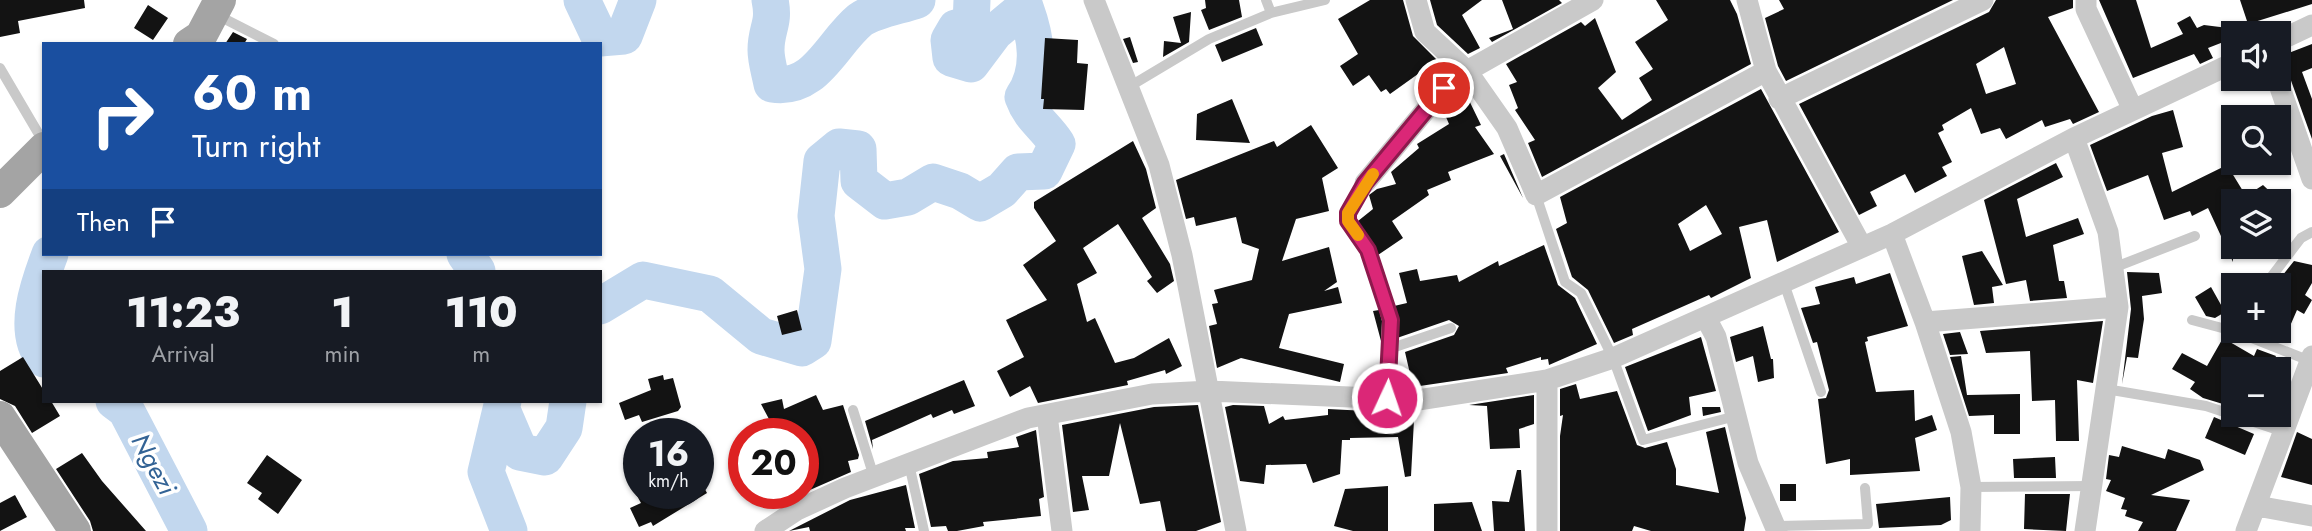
<!DOCTYPE html>
<meta charset="utf-8">
<style>
:root{--surface:#171b24;--page:#20242c;--text:#f1f3f6;--muted:#9ea1a6}
body{margin:0;font-family:Jost,sans-serif;background:var(--page);color:var(--text);height:100vh;display:flex;flex-direction:column;font-size:26px;white-space:nowrap}
*{box-sizing:border-box;margin:0}
p{font-size:23px;color:var(--muted)}
.icon{flex:none;width:38px;height:38px;fill:none;stroke:currentColor;stroke-width:2;stroke-linecap:round;stroke-linejoin:round}
.map{position:relative;flex:1;overflow:hidden}
.side{position:absolute;left:42px;top:270px;width:560px;height:133px;display:flex;flex-direction:column;background:var(--surface);border-radius:0px;box-shadow:0 2px 5px #0004}
.side>*{flex:none}
.guide{position:absolute;left:42px;top:42px;width:560px;height:214px;border-radius:0px;box-shadow:0 2px 5px #0004;background:#1a4fa0;color:#fff;overflow:hidden}
.buttons{position:absolute;left:2221px;top:21px;display:grid;gap:14px}
.buttons a{display:grid;place-items:center;width:70px;height:70px;border-radius:0px;background:var(--surface);box-shadow:0 2px 5px #0004;font-size:35px}
.speed{position:absolute;left:623px;top:418px;display:flex;gap:14px;font-size:35px;font-weight:700;text-align:center}
.speed>*{display:grid;place-content:center;width:91px;height:91px;border-radius:50%;background:var(--surface);box-shadow:0 2px 5px #0004;line-height:1}
.speed small{font-size:18px;font-weight:400}
.speed .limit{border:10px solid #d22;background:#fff;color:#111}
.pin{position:absolute;display:grid;place-items:center;width:60px;height:60px;color:#fff;margin:-30px;border:4px solid #fff;border-radius:50%;box-shadow:0 2px 7px #0007}
.me{position:absolute;width:77px;margin:-38px;rotate:3deg;stroke-linejoin:round;filter:drop-shadow(0 0 5px #0008)}
.turn{display:flex;align-items:center;gap:24px;height:147px;padding:0 35px;font-size:32px}
.turn .icon{width:91px;height:91px;stroke-width:2.5}
.turn b{display:block;font-size:49px;line-height:60px}
.then{display:flex;align-items:center;height:66px;padding:0 35px;background:#0003;gap:14px;font-size:26px}
.eta{display:flex;justify-content:space-evenly;align-items:center;height:119px;text-align:center}
.eta b{font-size:42px;font-weight:800;line-height:49px}
.map>svg:first-child{display:block}
.lines{fill:none;stroke-linecap:round;stroke-linejoin:round}
.river{stroke:#c2d7ee;stroke-width:37}
.building{fill:#131313;fill-rule:evenodd}
.service{stroke:#c9c9c9;stroke-width:10}
.minor{stroke:#c9c9c9;stroke-width:21}
.primary{stroke:#a4a4a4;stroke-width:32}
.route-casing{stroke:#8e194d;stroke-width:18}
.route{stroke:#db2777;stroke-width:12}
.slow{stroke:#f59e0b;stroke-width:12}
.labels{text-anchor:middle;stroke-width:7;stroke-linejoin:round;paint-order:stroke}
.water-label{font-size:26px;font-style:italic;fill:#336395;stroke:#fff}
</style>
<div class="map">
<svg width="2312" height="531" viewBox="0 0 2312 531">
<rect width="100%" height="100%" fill="#fff"/>
<g class="lines">
<!-- river -->
<path class="river" d="M582 0 600 38 624 36 638 0
M770 0C775 24 766 28 766 50 766 61 770 73 772 84 816 91 831 44 860 20 874 10 900 6 917 0
M465 254 477 271
M600 306 643 280 710 294 761 336 802 348 813 341 823 269 816 216 822 161 839 147 858 149 859 181 885 201 908 197 933 182 960 191 980 203 1002 190 1018 172 1044 171 1057 144C1044 124 1031 119 1023 97 1042 69 1036 37 1025 7L995 32 971 64 951 58 949 40 956 28 971 25 972 0
M44 359C21 331 39 283 50 254
M114 401 126 410 189 531
M503 401 486 472 509 531
M502 410 520 452 545 457 564 428 568 401"/>
</g>
<!-- building -->
<path class="building" d="M0 0H84L85 8 18 21 20 33 0 37Z
M1205 0H1239L1242 17 1209 30 1201 10 1206 8Z
M1370 0H1403L1413 36 1444 67 1420 80 1418 74 1390 94 1386 89 1381 92 1369 75 1353 86 1340 66 1358 54 1338 19Z
M1430 0H1482L1462 15 1480 48 1468 54 1437 25Z
M1502 0H1559L1562 3 1492 42 1489 38 1513 29Z
M1656 0H1730L1737 14 1751 64 1542 177 1528 143 1535 140 1515 110 1518 108 1509 85 1517 82 1506 64 1581 22 1585 26 1595 18 1616 72 1598 88 1622 120 1652 100 1639 78 1653 69 1635 42 1668 20Z
M1779 0H1953L1786 81 1778 66 1765 18 1784 9Z
M1996 0H2073V8L2048 17 2099 112 2073 124 2070 119 2045 127 2042 120 2006 139 2000 128 1981 134 1971 108 1942 125 1944 130 1938 133 1952 162 1942 167 1947 176 1915 193 1905 174 1870 192 1877 206 1859 215 1799 104 1989 12ZM2004 47 2016 84 1986 94 1976 64Z
M2099 0H2136L2151 48 2183 34 2177 23 2190 16 2197 28 2204 25 2228 28 2226 41 2208 48 2213 58 2200 64 2194 54 2133 78Z
M2240 0H2312V4L2248 24Z
M148 5 168 18 153 40 134 28Z
M1191 12 1189 42 1163 57 1164 41 1181 43 1173 17Z
M1256 28 1263 45 1222 62 1215 45Z
M233 32 247 39 244 44H225Z
M1130 37 1138 62 1133 63 1123 39Z
M1045 38 1078 40 1077 63 1088 64 1084 110 1043 109 1044 99H1041Z
M2312 44V68L2302 72 2312 99V139L2289 75 2278 66V57Z
M1761 89 1839 232 1777 262 1767 220 1739 227 1751 278 1711 298 1709 295 1632 329 1633 335 1614 343 1588 290 1572 277 1556 229 1567 223 1560 197ZM1706 205 1722 234 1690 251 1678 224Z
M1464 90 1481 125 1475 127 1494 154 1448 172 1451 180 1427 190 1429 195 1392 221 1403 238 1378 255 1358 221 1373 209 1369 195 1377 189 1396 184 1391 172 1419 148 1417 144 1449 124 1443 110Z
M1232 99 1250 143 1196 140 1197 114Z
M2173 110 2183 147 2162 153 2172 192 2227 165 2246 196 2263 185 2280 201H2233V262L2208 208 2192 216 2190 211 2164 220 2148 175 2107 191 2090 145 2152 116Z
M1311 125 1338 168 1322 178 1329 211 1296 219 1282 261 1329 247 1337 282 1324 291 1338 287 1342 303 1289 314 1279 348 1344 364 1340 382 1241 358 1217 368 1209 326 1217 324 1212 304 1218 303 1214 290 1252 280 1259 249 1242 243 1236 217 1196 226 1194 217 1186 219 1176 180 1274 141 1277 147Z
M1133 141 1146 169 1156 208 1142 218 1170 264 1174 281 1157 293 1147 281 1152 277 1118 224 1083 248 1097 273 1077 284 1087 322 1095 318 1115 363 1134 358 1169 338 1182 366 1166 374 1165 370 1127 381 1128 385 1038 403 1030 386 1010 397 997 371 1024 357 1006 320 1047 300 1023 265 1056 241 1034 208V202Z
M1504 154 1523 198 1500 156Z
M2056 163 2063 177 2017 199 2026 237 2078 218 2084 234 2053 245 2059 281H2064L2067 298 2030 301 2026 280 2006 284 1984 200Z
M1544 245 1558 285 1575 298 1597 344 1549 365 1548 359 1541 360V357L1506 368 1508 373 1413 387 1405 352 1454 335 1459 326 1449 320 1397 338 1398 320 1394 306 1407 303 1399 273 1417 269 1420 281 1457 275 1459 282 1498 261 1499 266Z
M1982 251 2003 285 1992 287 1994 303 1974 305 1962 256Z
M2294 261 2312 265V283L2305 295 2312 300 2304 314 2297 310 2283 342 2264 334 2266 331H2278V285H2275Z
M2127 272 2159 273 2162 293 2142 296 2144 319 2138 358 2127 357 2122 384 2131 309Z
M1890 273 1908 326 1867 337 1868 341 1865 342 1876 392 1914 390 1915 421 1932 415 1937 430 1915 438 1920 471 1850 475V459L1826 464 1818 399 1826 398 1829 390 1817 342 1813 343 1801 308 1820 304 1815 287 1854 277 1856 284Z
M2211 287 2225 312 2215 318 2206 316 2195 297Z
M797 310 802 330 782 335 777 316Z
M1379 310 1382 321 1381 341 1373 311Z
M2103 321 2093 383 2077 380 2079 441H2056L2055 400 2032 401 2030 351 1986 353 1980 331Z
M1763 326 1771 359H1773L1774 378 1758 382 1753 356 1736 362 1730 337Z
M1960 332 1968 354 1950 355 1943 334Z
M1701 337 1716 391 1689 397 1691 415 1648 431 1625 367Z
M2223 338 2254 356 2257 349 2276 356 2272 365 2279 369H2233V407L2203 398 2190 389 2195 382 2172 369 2182 353 2207 366Z
M1961 356 1967 395 2020 394V434H1994V415L1969 416 1950 357Z
M23 357 44 391V401H51L60 416 32 433 15 406 0 399V371Z
M663 375 664 380 673 378 681 407 678 411 642 422 639 415 625 420 619 403 651 390 648 379Z
M964 380 975 406 954 414 952 410 933 418 931 414 902 427 872 440 873 449 865 421Z
M1576 384 1580 399 1617 391 1637 445 1645 448 1667 442 1676 469V485L1719 493 1706 432 1725 427 1746 518 1744 531H1651L1634 526 1632 531H1560V436L1563 415 1560 416V389Z
M816 395 823 410 843 405 859 455 858 459 848 461 851 472 803 493V434H777L761 404 782 399 784 409Z
M1534 395V424L1519 429 1520 448 1490 449 1487 406 1469 405Z
M1198 405 1221 522 1196 531H1166L1160 501 1140 504 1120 423 1109 476H1082L1089 510 1073 512 1062 425 1154 407Z
M1233 405 1264 406 1269 424 1283 416 1285 420 1328 415V409L1406 413 1405 420H1414L1411 476 1405 477 1398 437 1350 438V440H1342L1340 474 1313 483 1306 464 1266 465 1264 484 1240 481 1225 407Z
M1702 407H1720L1721 412 1703 416Z
M2214 417 2254 434 2245 455 2205 438Z
M1036 430 1044 497 1039 499 1041 516 983 522 984 526 957 531H948L946 526 931 527 919 474 953 461 988 458 987 452 1019 447 1016 437Z
M2297 432 2312 439V485L2281 477Z
M2122 446 2165 459 2168 449 2200 460 2204 470 2151 495 2190 500 2176 531H2138L2143 522 2125 516 2127 510 2121 509 2125 498 2106 491 2111 480 2106 479 2109 455 2119 457Z
M82 453 102 481 146 531H93L90 521 56 469Z
M267 455 302 480 278 514 258 499 262 493 247 483Z
M2055 457 2056 478H2014L2013 459Z
M1517 470H1521L1525 531H1494L1492 501 1509 502Z
M702 484 707 493 653 526 651 522 639 527 630 508 641 503 636 494H653L659 504 681 494H698V485Z
M1780 484H1796V501H1780Z
M906 485 915 528H905L906 531H810L809 527 789 531 850 500Z
M1388 486V531H1353L1334 526 1345 489Z
M2025 494H2070L2066 531 2024 529Z
M15 495 27 517 0 531V503Z
M1950 497 1951 520 1941 525 1879 528 1876 504Z
M1472 502 1482 531H1434V504Z"/>
<g class="lines">
<!-- service -->
<path class="service" d="M1266 0 1271 13
M215 14 274 44
M0 68 44 143
M1127 88 1209 39 1271 13 1325 0
M1365 183 1348 213V221L1368 250 1390 320 1386 398
M1536 195 1565 282 1581 293 1613 358 1643 440 1736 416
M2113 268 2195 236
M1784 283 1821 392
M2265 285 2301 238 2312 232
M2192 320 2237 332 2310 361
M1389 349 1451 328
M2106 389 2206 406 2233 415
M853 410 874 477
M2233 415 2284 432
M909 464 924 531
M1971 487 2092 486
M1778 526 1868 524 1865 488"/>
<!-- minor -->
<path class="minor" d="M1094 0 1159 165 1182 255 1236 531
M1416 0 1425 32 1467 71 1507 128 1536 195 1766 71
M1747 0 1766 71 1862 247
M2086 0V9L2133 110
M2278 41 2312 25
M2277 79 2312 179
M1779 99 1983 0
M2074 138 2108 232 2118 307 2085 531
M1365 183 1444 88 1467 71 1593 0
M1892 234 1925 322 1961 432 1971 487 1970 531
M1706 318 1716 337 1748 463 1777 531
M1925 322 2118 307
M1047 415 1062 531
M2257 506 2312 516
M765 531 797 510 845 488 1028 418 1152 394 1210 391 1418 400 1547 380 1613 358 1892 234 2074 138 2233 63
M1547 531V380
M2246 531 2312 356"/>
<!-- primary -->
<path class="primary" d="M189 44 201 36 220 0
M0 192 44 148
M0 417 75 531"/>
</g>
<g class="lines">
<defs>
<path id="route" d="M1387 398 1391 320 1368 250 1348 221V213L1365 183 1444 88"/>
</defs>
<!-- route casing -->
<use href="#route" class="route-casing"/>
<!-- route -->
<use href="#route" class="route"/>
<!-- slow -->
<path class="slow" d="M1358 235 1348 221V213L1373 174"/>
</g>
<g class="labels">
<!-- water labels -->
<g class="water-label">
<text transform="translate(154 464) rotate(62)" y="9">Ngezi</text>
</g>
</g>
</svg>
<div class="buttons">
<a><svg class="icon" aria-label="sound" viewBox="0 0 24 24"><path d="M4 9h4l5-4v14l-5-4H4zM17 9q2 3 0 6"/></svg></a>
<a><svg class="icon" aria-label="search" viewBox="0 0 24 24"><circle cx="10" cy="10" r="6"/><path d="M15 15l6 6"/></svg></a>
<a><svg class="icon" aria-label="layers" viewBox="0 0 24 24"><path d="M12 4l9 5-9 5-9-5zM3 14l9 5 9-5"/></svg></a>
<a>+</a>
<a>−</a>
</div>
<div class="speed"><div>16<small>km/h</small></div><div class="limit">20</div></div>
<div class="pin" style="left:1444px;top:88px;background:#d93025"><svg class="icon" aria-label="arrive" viewBox="0 0 24 24"><path d="M6 21V4h12l-3 4 3 4H6"/></svg></div>
<svg class="me" style="left:1387px;top:398px" viewBox="-20 -20 40 40"><circle r="17" fill="#db2777" stroke="#fff" stroke-width="3"/><path d="M0-11L8 9 0 5-8 9z" fill="#fff"/></svg>
<div class="guide">
<div class="turn"><svg class="icon" aria-label="right" viewBox="0 0 24 24"><path d="M7 20v-9h11M14 6l5 5-5 5"/></svg><div><b>60 m</b>Turn right</div></div>
<div class="then">Then<svg class="icon" aria-label="arrive" viewBox="0 0 24 24"><path d="M6 21V4h12l-3 4 3 4H6"/></svg></div>
</div>
<section class="side">
<div class="eta">
<div><b>11:23</b><p>Arrival</p></div>
<div><b>1</b><p>min</p></div>
<div><b>110</b><p>m</p></div>
</div>
</section>
</div>
